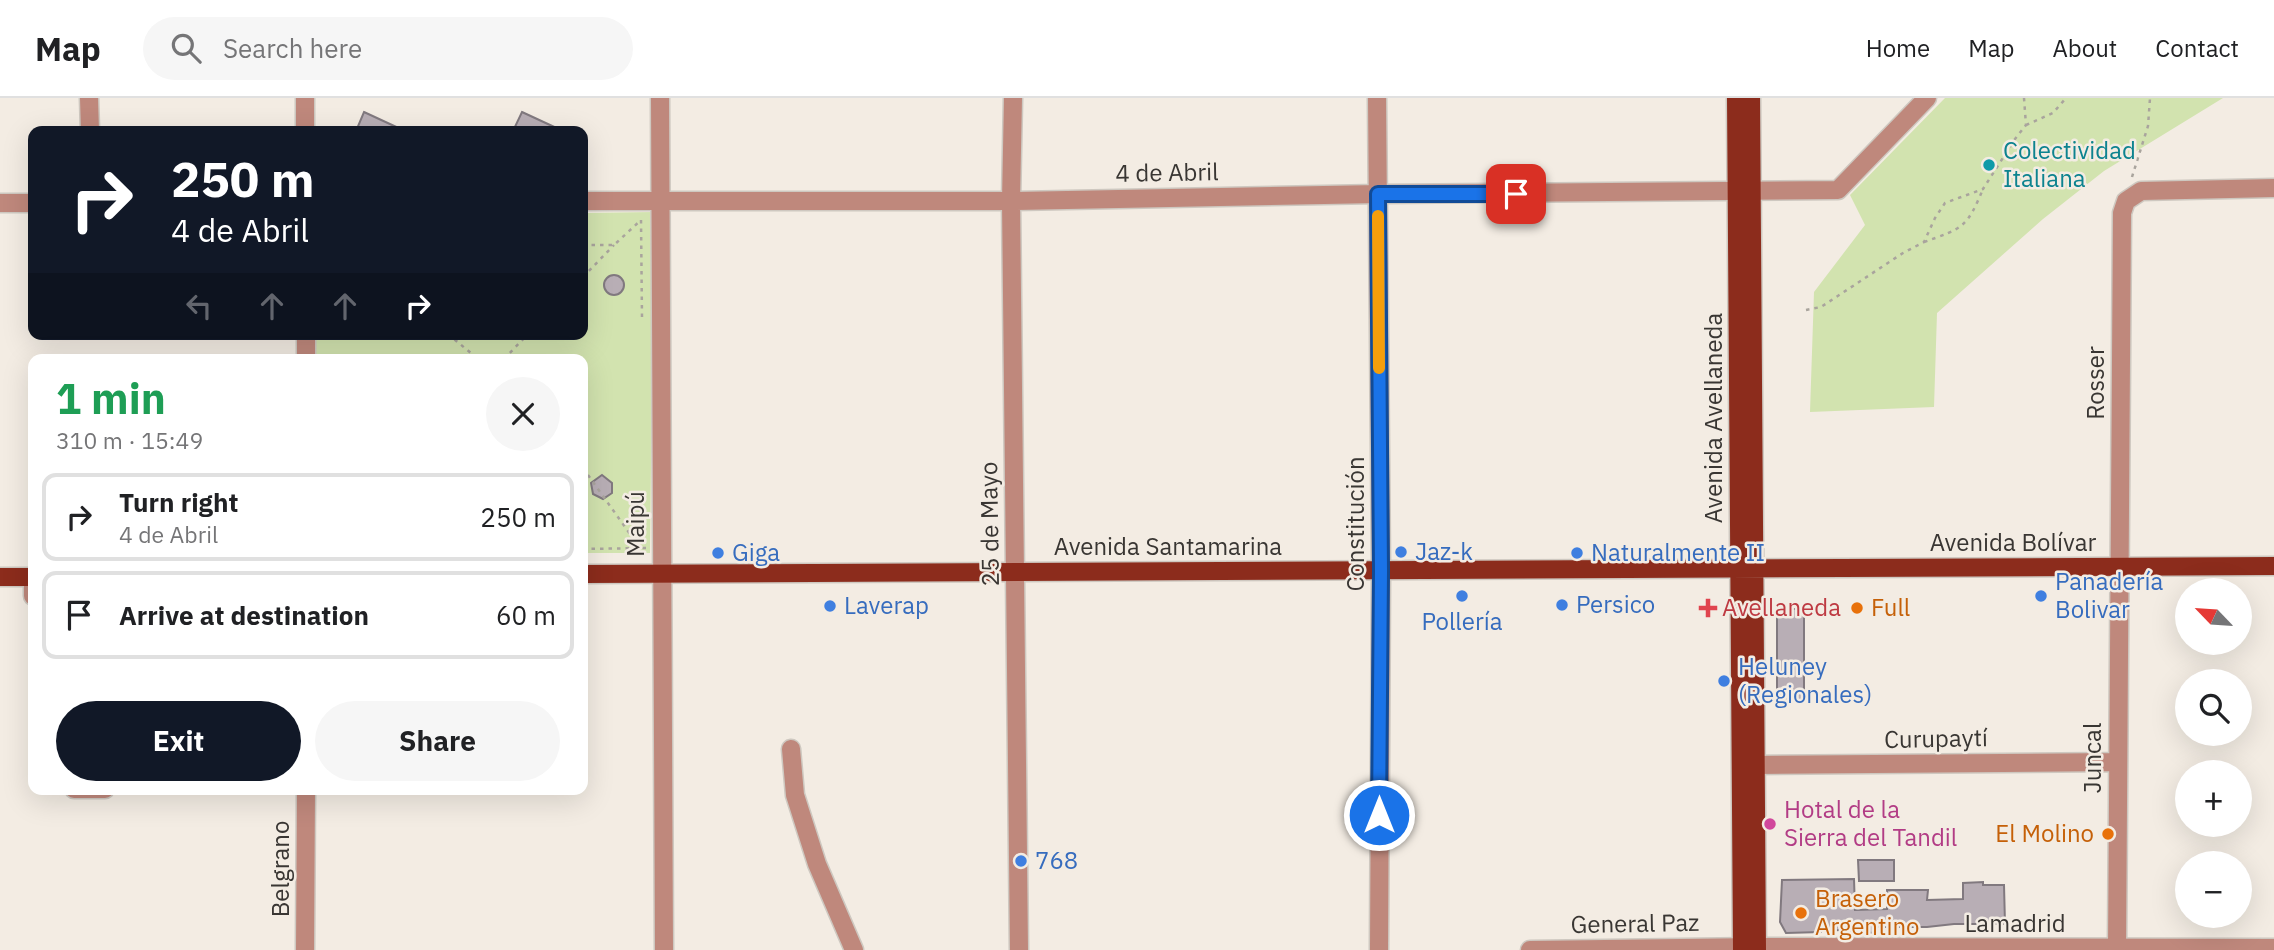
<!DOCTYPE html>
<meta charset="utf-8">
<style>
:root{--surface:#fff;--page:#f6f6f6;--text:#202124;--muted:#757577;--line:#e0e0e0;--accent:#111827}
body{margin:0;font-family:"IBM Plex Sans",sans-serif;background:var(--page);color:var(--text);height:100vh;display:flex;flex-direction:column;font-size:26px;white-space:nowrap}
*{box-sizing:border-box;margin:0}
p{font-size:23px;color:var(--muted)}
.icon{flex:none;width:38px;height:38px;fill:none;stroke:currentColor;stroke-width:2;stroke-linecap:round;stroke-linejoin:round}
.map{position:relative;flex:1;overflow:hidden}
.drawer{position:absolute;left:28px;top:256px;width:560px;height:441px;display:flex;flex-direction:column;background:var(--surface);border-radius:14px;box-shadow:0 7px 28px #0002}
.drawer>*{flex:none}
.hud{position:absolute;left:28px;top:28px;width:560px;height:214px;border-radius:14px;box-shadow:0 7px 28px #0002;background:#111827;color:#fff;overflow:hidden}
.needle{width:46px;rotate:295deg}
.fabs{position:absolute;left:2175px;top:480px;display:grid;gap:14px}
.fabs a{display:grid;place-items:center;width:77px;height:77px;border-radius:50%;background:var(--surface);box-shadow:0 7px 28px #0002;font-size:35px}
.pin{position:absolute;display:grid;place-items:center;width:60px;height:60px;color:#fff;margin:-30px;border-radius:14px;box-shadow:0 4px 10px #0006}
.me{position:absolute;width:77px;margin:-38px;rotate:0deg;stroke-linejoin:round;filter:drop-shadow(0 0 5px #0008)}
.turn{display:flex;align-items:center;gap:24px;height:147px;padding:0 28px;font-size:32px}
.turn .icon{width:91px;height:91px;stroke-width:2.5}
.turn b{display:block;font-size:49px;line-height:60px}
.lanes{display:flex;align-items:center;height:66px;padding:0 28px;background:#0003;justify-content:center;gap:35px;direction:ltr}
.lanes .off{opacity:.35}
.round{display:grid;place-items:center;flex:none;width:74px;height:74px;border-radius:37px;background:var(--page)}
.overview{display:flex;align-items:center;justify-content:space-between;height:119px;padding:0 28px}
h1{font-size:42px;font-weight:700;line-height:52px;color:#1e9e55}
.primary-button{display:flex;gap:14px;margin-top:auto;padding:14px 28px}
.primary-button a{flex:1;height:80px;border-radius:42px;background:var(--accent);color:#fff;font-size:28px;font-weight:700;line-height:80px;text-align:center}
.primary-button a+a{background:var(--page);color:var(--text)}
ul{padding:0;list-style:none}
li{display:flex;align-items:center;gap:21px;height:88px;margin:0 14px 10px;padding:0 14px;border:4px solid var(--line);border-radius:14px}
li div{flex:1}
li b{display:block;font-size:26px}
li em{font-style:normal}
header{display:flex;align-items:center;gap:42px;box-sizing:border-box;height:98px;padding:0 35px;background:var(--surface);border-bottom:2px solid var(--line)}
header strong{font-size:33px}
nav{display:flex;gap:38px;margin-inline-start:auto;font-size:24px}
.search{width:490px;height:63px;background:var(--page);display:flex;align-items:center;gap:18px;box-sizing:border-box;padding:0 24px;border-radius:38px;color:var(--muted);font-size:26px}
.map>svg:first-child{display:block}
.green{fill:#d2e3af}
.building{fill:#b8aeb5;stroke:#81797f;stroke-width:2}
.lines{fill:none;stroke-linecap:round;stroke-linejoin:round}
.minor-casing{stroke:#cec8c0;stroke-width:21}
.major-casing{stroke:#cec8c0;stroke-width:21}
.path{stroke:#a9a49d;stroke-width:2.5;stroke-dasharray:3.5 5;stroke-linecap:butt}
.minor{stroke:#bf887c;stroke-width:18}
.major{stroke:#8c2c1c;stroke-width:18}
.route-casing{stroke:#114b97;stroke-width:18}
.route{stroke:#1a73e8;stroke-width:12}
.slow{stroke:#f59e0b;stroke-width:12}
.culture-dot{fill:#0f9aa8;stroke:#f3ece3;stroke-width:2.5}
.shop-dot{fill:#3f7fe0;stroke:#f3ece3;stroke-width:2.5}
.health-dot{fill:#e0444e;stroke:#f3ece3;stroke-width:2.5}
.food-dot{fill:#e8710a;stroke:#f3ece3;stroke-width:2.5}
.hotel-dot{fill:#d1479c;stroke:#f3ece3;stroke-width:2.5}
.labels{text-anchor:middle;stroke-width:5;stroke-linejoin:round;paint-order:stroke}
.culture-label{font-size:24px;fill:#0d838f;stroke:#f3ece3;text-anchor:start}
.street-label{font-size:24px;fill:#393633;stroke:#f3ece3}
.shop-label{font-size:24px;fill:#366cbe;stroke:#f3ece3;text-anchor:start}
.health-label{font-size:24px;fill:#be3a42;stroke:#f3ece3;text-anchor:start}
.food-label{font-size:24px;fill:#c56008;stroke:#f3ece3;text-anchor:start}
.hotel-label{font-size:24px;fill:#b23c85;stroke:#f3ece3;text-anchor:start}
</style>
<header>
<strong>Map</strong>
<div class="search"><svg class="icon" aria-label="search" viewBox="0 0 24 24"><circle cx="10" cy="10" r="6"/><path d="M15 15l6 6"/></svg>Search here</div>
<nav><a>Home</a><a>Map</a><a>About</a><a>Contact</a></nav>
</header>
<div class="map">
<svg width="2274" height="852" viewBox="0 0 2274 852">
<rect width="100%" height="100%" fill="#f3ece3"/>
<!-- green -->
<path class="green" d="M1945 0H2223L2104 73 2043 121 1937 215 1934 309 1810 314 1814 194 1865 127 1850 97Z
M654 114 650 455H583V261H315V236H583V115Z"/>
<!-- building -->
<path class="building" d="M364 14 405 33H356Z
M522 14 563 33H513Z
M604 187a10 10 0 1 1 20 0a10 10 0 1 1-20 0Z
M602 377 612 385V395L603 401 593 396 591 385Z
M1777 511H1804V602L1777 604Z
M1858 762H1894V783H1859Z
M1854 781 1855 812 1887 811V792H1928L1927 802 1963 801V785L1983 784V787H2004L2005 826H1954L1927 829H1876V835L1821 831V834L1786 835 1780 824 1782 782Z"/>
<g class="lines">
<defs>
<path id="minor" d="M89 0 90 33
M305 0V33
M660 0 664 852
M1013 0 1011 103 1019 852
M1377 0 1381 473 1379 852
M583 103H1011L1378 96 1838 92 1927 0
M0 105H33
M306 236V261
M33 479V498
M791 651 795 697 817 766 854 852
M1756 667 2117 664
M74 691H105
M305 852 306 691
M1530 852 1757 849 2274 850
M2117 852 2122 115 2126 103 2141 93 2274 90"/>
<path id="major" d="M1736 0 1742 852
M1751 0 1757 852
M583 476 2274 468
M0 479H33"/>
</defs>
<!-- minor casing -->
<use href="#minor" class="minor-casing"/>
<!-- major casing -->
<use href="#major" class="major-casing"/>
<!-- path -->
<path class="path" d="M2026 27 2053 15 2066 0
M2132 79 2148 28 2150 0
M641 122 642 220
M1924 144C1964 130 1967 129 1983 91
M583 147H614L641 122
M583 179 614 147
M1806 212 1821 209 1903 155 1924 144 1935 120 1945 105 1983 91 2015 41 2026 27 2024 0
M448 236 478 261
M504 261 528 236
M583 370 640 450
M583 451 646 450"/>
<!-- minor -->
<use href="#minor" class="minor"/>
<!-- major -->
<use href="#major" class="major"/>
</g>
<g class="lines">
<defs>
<path id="route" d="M1379 717 1381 473 1378 96H1516"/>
</defs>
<!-- route casing -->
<use href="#route" class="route-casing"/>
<!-- route -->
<use href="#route" class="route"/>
<!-- slow -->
<path class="slow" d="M1378 118 1379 270"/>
</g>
<!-- markers -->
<circle class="culture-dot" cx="1989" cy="67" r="7"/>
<g class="shop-dot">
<circle cx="1401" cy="454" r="7"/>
<circle cx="718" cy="455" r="7"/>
<circle cx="1577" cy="455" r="7"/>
<circle cx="1462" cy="498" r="7"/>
<circle cx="2041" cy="498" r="7"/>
<circle cx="1562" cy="507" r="7"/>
<circle cx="830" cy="508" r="7"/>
<circle cx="1724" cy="583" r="7"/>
<circle cx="1021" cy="763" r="7"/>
</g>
<path class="health-dot" d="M1704.5 499.5h7v7h7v7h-7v7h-7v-7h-7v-7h7z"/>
<g class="food-dot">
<circle cx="1857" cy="510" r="7"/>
<circle cx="2108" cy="736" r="7"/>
<circle cx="1801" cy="815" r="7"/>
</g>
<circle class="hotel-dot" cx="1770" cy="726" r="7"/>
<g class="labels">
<!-- culture labels -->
<g class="culture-label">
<text x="2003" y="61">Colectividad<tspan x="2003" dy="28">Italiana</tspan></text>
</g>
<!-- street labels -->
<g class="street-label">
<text transform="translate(1167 75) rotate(-1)" y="8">4 de Abril</text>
<text transform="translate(2096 285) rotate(-90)" y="8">Rosser</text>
<text transform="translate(1714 320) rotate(-90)" y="8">Avenida Avellaneda</text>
<text transform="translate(636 426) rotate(-90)" y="8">Maipú</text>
<text transform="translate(990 426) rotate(-91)" y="8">25 de Mayo</text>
<text transform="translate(1356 426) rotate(-90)" y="8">Constitución</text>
<text x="2013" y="453">Avenida Bolívar</text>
<text x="1168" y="457">Avenida Santamarina</text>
<text transform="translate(1936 641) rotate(-1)" y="8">Curupaytí</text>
<text transform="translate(2093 660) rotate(-90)" y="8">Juncal</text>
<text transform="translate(281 771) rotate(-90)" y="8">Belgrano</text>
<text transform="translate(1635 826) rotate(-1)" y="8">General Paz</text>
<text x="2015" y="834">Lamadrid</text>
</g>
<!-- shop labels -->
<g class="shop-label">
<text x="1415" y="462">Jaz-k</text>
<text x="732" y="463">Giga</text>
<text x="1591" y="463">Naturalmente II</text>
<text x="2055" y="492">Panadería<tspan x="2055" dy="28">Bolivar</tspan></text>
<text x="1576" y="515">Persico</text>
<text x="844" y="516">Laverap</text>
<text x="1462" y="532" text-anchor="middle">Pollería</text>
<text x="1738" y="577">Heluney<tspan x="1738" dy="28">(Regionales)</tspan></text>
<text x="1035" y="771">768</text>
</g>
<!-- health labels -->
<g class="health-label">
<text x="1722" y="518">Avellaneda</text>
</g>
<!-- food labels -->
<g class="food-label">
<text x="1871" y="518">Full</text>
<text x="2094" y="744" text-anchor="end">El Molino</text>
<text x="1815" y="809">Brasero<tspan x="1815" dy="28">Argentino</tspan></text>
</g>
<!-- hotel labels -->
<g class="hotel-label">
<text x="1784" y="720">Hotal de la<tspan x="1784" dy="28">Sierra del Tandil</tspan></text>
</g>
</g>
</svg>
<div class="fabs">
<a><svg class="needle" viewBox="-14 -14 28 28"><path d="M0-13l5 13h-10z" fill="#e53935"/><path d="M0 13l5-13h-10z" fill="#757577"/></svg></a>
<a><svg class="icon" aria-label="search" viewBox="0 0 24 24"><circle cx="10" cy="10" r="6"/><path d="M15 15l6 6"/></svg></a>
<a>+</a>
<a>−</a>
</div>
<div class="pin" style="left:1516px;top:96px;background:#d93025"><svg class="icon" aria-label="arrive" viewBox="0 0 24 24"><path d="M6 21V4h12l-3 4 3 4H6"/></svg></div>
<svg class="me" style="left:1379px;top:717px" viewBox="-20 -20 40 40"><circle r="17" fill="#1a73e8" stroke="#fff" stroke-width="3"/><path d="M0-11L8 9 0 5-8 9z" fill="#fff"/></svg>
<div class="hud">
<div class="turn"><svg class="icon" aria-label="right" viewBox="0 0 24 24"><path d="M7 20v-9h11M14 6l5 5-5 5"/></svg><div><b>250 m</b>4 de Abril</div></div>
<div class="lanes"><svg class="icon off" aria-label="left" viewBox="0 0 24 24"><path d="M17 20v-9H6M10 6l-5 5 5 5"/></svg><svg class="icon off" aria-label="ahead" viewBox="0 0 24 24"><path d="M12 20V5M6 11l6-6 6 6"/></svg><svg class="icon off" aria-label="ahead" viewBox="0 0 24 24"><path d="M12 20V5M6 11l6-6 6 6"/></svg><svg class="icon" aria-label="right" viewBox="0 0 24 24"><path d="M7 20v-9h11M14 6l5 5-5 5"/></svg></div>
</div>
<section class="drawer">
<div class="overview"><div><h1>1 min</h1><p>310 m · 15:49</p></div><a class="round"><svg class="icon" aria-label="close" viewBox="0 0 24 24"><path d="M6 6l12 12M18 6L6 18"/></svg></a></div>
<ul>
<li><svg class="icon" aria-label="right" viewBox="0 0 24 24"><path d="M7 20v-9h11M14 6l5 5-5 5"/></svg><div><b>Turn right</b><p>4 de Abril</p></div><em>250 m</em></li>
<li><svg class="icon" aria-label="arrive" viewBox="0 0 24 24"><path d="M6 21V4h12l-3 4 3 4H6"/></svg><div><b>Arrive at destination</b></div><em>60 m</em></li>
</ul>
<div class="primary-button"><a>Exit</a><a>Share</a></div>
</section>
</div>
